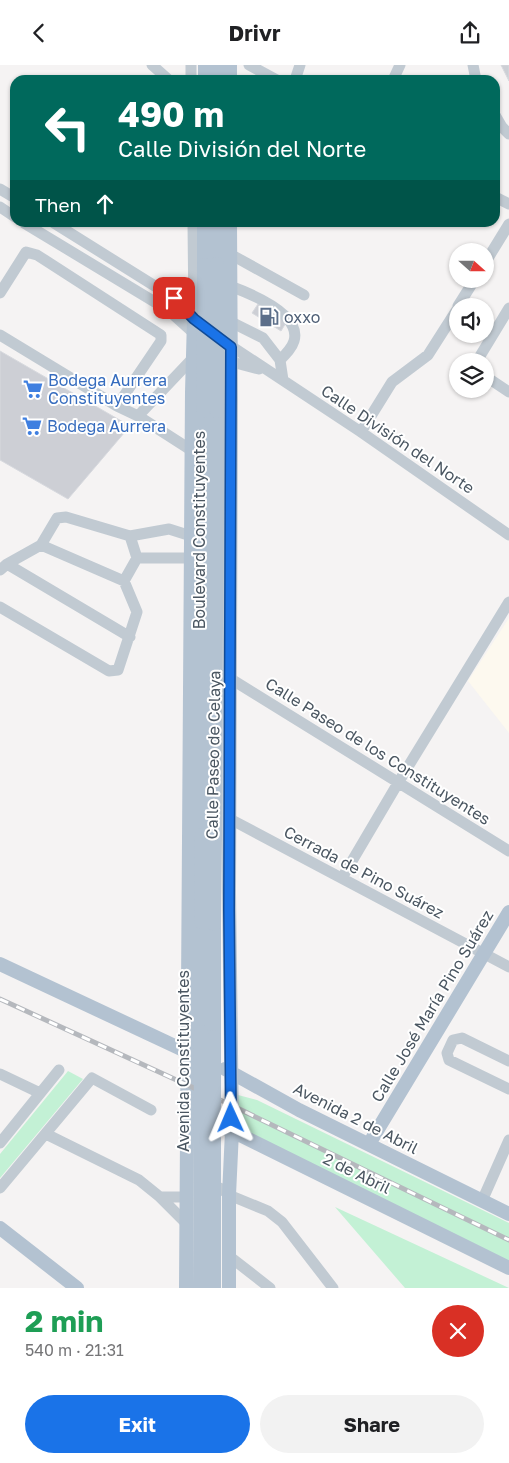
<!DOCTYPE html>
<meta charset="utf-8">
<style>
:root{--surface:#fff;--page:#f2f2f2;--text:#202124;--muted:#757577;--accent:#1a73e8}
body{margin:0;font-family:"Golos Text",sans-serif;background:var(--page);color:var(--text);height:100vh;display:flex;flex-direction:column;font-size:19px;white-space:nowrap}
*{box-sizing:border-box;margin:0}
p{font-size:16px;color:var(--muted)}
.icon{flex:none;width:28px;height:28px;fill:none;stroke:currentColor;stroke-width:2;stroke-linecap:round;stroke-linejoin:round}
.map{position:relative;height:1223px;overflow:hidden}
.sheet{display:flex;flex-direction:column;background:var(--surface);flex:1}
.sheet>*{flex:none}
.hud{position:absolute;left:10px;top:10px;width:490px;height:152px;border-radius:15px;box-shadow:0 1px 4px #0004;background:#00695c;color:#fff;overflow:hidden}
.needle{width:32px;rotate:111deg}
.tools{position:absolute;left:449px;top:178px;display:grid;gap:10px}
.tools a{display:grid;place-items:center;width:45px;height:45px;border-radius:50%;background:var(--surface);box-shadow:0 1px 4px #0004;font-size:25px}
.pin{position:absolute;display:grid;place-items:center;width:42px;height:42px;color:#fff;margin:-21px;border-radius:10px;box-shadow:0 2px 8px #0006}
.me{position:absolute;width:55px;margin:-28px;rotate:359deg;stroke-linejoin:round;filter:drop-shadow(0 0 4px #0008)}
.turn{display:flex;align-items:center;gap:18px;height:105px;padding:0 25px;font-size:22px}
.turn .icon{width:65px;height:65px;stroke-width:2.5}
.turn b{display:block;font-size:35px;line-height:42px}
.then{display:flex;align-items:center;height:48px;padding:0 25px;background:#0003;gap:10px;font-size:19px}
.round{display:grid;place-items:center;flex:none;width:52px;height:52px;border-radius:26px;background:var(--page)}
.summary{display:flex;align-items:center;justify-content:space-between;height:85px;padding:0 25px}
h1{font-size:30px;font-weight:700;line-height:38px;color:#1e9e55}
.cta{display:flex;gap:10px;margin-top:auto;padding:10px 25px}
.cta a{flex:1;height:58px;border-radius:30px;background:var(--accent);color:#fff;font-size:20px;font-weight:700;line-height:58px;text-align:center}
.cta a+a{background:var(--page);color:var(--text)}
header{display:flex;justify-content:space-between;align-items:center;height:65px;padding:0 25px;background:var(--surface);font-size:22px;font-weight:700}
.map>svg:first-child{display:block}
.commercial{fill:#fdf9ef}
.green{fill:#c3f1d5}
.building{fill:#cdcfd5;stroke:#d7d9de}
.lines{fill:none;stroke-linecap:round;stroke-linejoin:round}
.minor{stroke:#c1cad2;stroke-width:11}
.major{stroke:#b3c2d1;stroke-width:14}
.rail-casing{stroke:#b5b8bd;stroke-width:5}
.rail{stroke:#fff;stroke-width:3;stroke-dasharray:9;stroke-linecap:butt}
.major-bridge{stroke:#b3c2d1;stroke-width:14}
.route-casing{stroke:#114b97;stroke-width:12}
.route{stroke:#1a73e8;stroke-width:9}
.labels{text-anchor:middle;stroke-width:4;stroke-linejoin:round;paint-order:stroke}
.service-label{font-size:16px;fill:#4e5e75;stroke:#fff;text-anchor:start}
.shop-label{font-size:16px;fill:#366cbe;stroke:#fff;text-anchor:start}
.street-label{font-size:16px;fill:#4a5661;stroke:#fff}
</style>
<header><svg class="icon" aria-label="back" viewBox="0 0 24 24"><path d="M15 5l-7 7 7 7"/></svg>Drivr<svg class="icon" aria-label="share" viewBox="0 0 24 24"><path d="M12 15V3M7 8l5-5 5 5M5 13v7h14v-7"/></svg></header>
<div class="map">
<svg width="509" height="1223" viewBox="0 0 509 1223">
<rect width="100%" height="100%" fill="#f5f3f3"/>
<!-- commercial -->
<path class="commercial" d="M509 553V668L468 616Z"/>
<!-- green -->
<path class="green" d="M68 1006 83 1014 0 1113V1089Z
M238 1030 257 1035 509 1158V1197L240 1067Z
M335 1142 509 1223H405Z"/>
<!-- building -->
<path class="building" d="M501 0H509V16Z
M258 239 287 256 281 266 252 248Z
M0 286 130 361 68 434 0 395Z"/>
<g class="lines">
<!-- minor -->
<path class="minor" d="M152 0 169 15
M249 0 277 15
M473 0 476 15
M191 15V0
M295 15 300 0
M393 15 400 0
M495 50 502 62 509 69
M0 124 15 133
M495 132 509 139
M0 142 15 152
M24 158 168 245 198 272
M54 158 174 233 200 259
M193 158 194 254
M230 189 304 230
M485 198 509 159
M0 228 26 187 37 190 161 270V276L117 341 0 270
M226 228 230 221C249 228 302 249 294 276 292 283 286 289 280 295
M458 241 475 214
M231 257 263 273 280 295 283 315
M225 277 361 367 509 470
M225 292 232 297 259 304
M477 296 509 243
M485 311 509 327
M117 341 138 351 193 293
M138 351 191 385
M361 367 392 317 428 290 458 243
M41 480 124 516
M137 493H191
M7 499 130 572
M0 505 7 499 41 480 57 453 66 452 130 471 169 464 191 471
M0 542 109 606 118 605 137 547 124 516 137 493 130 471
M231 614 509 786
M230 754 509 902
M342 813 398 718 509 537
M509 996 462 973 453 975 447 988 449 995 509 1024
M0 1009 40 1028
M46 1069 139 1115 160 1132 186 1158
M0 1078 59 1005
M208 1118 222 1124 229 1130 268 1146 282 1157 333 1223
M0 1123 92 1013 151 1045
M160 1132H186
M482 1136 509 1075
M229 1191 270 1223"/>
<!-- major -->
<path class="major" d="M230 0V15
M205 15V0
M218 15V0
M217 199V158
M204 200V158
M202 770 203 346
M215 772 217 346
M0 899 196 991
M201 967V857
M214 972V859
M225 1004 299 1045 509 1149
M204 1055 232 1066 509 1203
M369 1079 509 847
M0 1163 77 1223
M186 1223 192 327 194 254
M229 1223V1130L232 1066 229 827 231 333 230 158"/>
<defs>
<path id="rail" d="M0 934 231 1040 509 1175"/>
</defs>
<!-- rail casing -->
<use href="#rail" class="rail-casing"/>
<!-- rail -->
<use href="#rail" class="rail"/>
<!-- major-bridge -->
<path class="major-bridge" d="M203 346 204 200
M217 346V199
M201 857 202 770
M214 859 215 772
M214 972V1223
M200 1223 201 967"/>
</g>
<g class="lines">
<defs>
<path id="route" d="M174 233 194 254 231 282 229 845 231 1053"/>
</defs>
<!-- route casing -->
<use href="#route" class="route-casing"/>
<!-- route -->
<use href="#route" class="route"/>
</g>
<!-- icons -->
<defs>
<symbol id="fuel-bare" viewBox="-9 -9 18 18"><path d="M-5.5-6h7V0h2V4h1.3V-2.5L3-4.5l.8-.8L6-3V5H2.5V1h-1V6h-7ZM-4.2-4.7v3.2H.2V-4.7Z" fill="#5c6f8a" stroke="#fff" stroke-width="2.5" paint-order="stroke"/></symbol>
<symbol id="supermarket-bare" viewBox="-9 -9 18 18"><path d="M-6-5.5h2.5l.6 2H6L4.5 2H-2.5L-4.4-4H-6ZM-1.5 3.2a1.3 1.3 0 1 0 .1 0ZM3 3.2a1.3 1.3 0 1 0 .1 0Z" fill="#3f7fe0" stroke="#fff" stroke-width="2.5" paint-order="stroke"/></symbol>
</defs>
<g fill-rule="evenodd">
<use href="#fuel-bare" x="255" y="238" width="28" height="28"/>
<use href="#supermarket-bare" x="19" y="310" width="28" height="28"/>
<use href="#supermarket-bare" x="18" y="347" width="28" height="28"/>
</g>
<g class="labels">
<!-- service labels -->
<g class="service-label">
<text x="284" y="258">oxxo</text>
</g>
<!-- shop labels -->
<g class="shop-label">
<text x="48" y="321">Bodega Aurrera<tspan x="48" dy="18">Constituyentes</tspan></text>
<text x="47" y="367">Bodega Aurrera</text>
</g>
<!-- street labels -->
<g class="street-label">
<text transform="translate(398 374) rotate(34)" y="6">Calle División del Norte</text>
<text transform="translate(199 465) rotate(-90)" y="6">Boulevard Constituyentes</text>
<text transform="translate(378 686) rotate(32)" y="6">Calle Paseo de los Constituyentes</text>
<text transform="translate(213 690) rotate(-89)" y="6">Calle Paseo de Celaya</text>
<text transform="translate(364 807) rotate(28)" y="6">Cerrada de Pino Suárez</text>
<text transform="translate(432 941) rotate(-59)" y="6">Calle José María Pino Suárez</text>
<text transform="translate(183 996) rotate(-90)" y="6">Avenida Constituyentes</text>
<text transform="translate(356 1053) rotate(27)" y="6">Avenida 2 de Abril</text>
<text transform="translate(357 1108) rotate(26)" y="6">2 de Abril</text>
</g>
</g>
</svg>
<div class="tools">
<a><svg class="needle" viewBox="-14 -14 28 28"><path d="M0-13l5 13h-10z" fill="#e53935"/><path d="M0 13l5-13h-10z" fill="#757577"/></svg></a>
<a><svg class="icon" aria-label="sound" viewBox="0 0 24 24"><path d="M4 9h4l5-4v14l-5-4H4zM17 9q2 3 0 6"/></svg></a>
<a><svg class="icon" aria-label="layers" viewBox="0 0 24 24"><path d="M12 4l9 5-9 5-9-5zM3 14l9 5 9-5"/></svg></a>
</div>
<div class="pin" style="left:174px;top:233px;background:#d93025"><svg class="icon" aria-label="arrive" viewBox="0 0 24 24"><path d="M6 21V4h12l-3 4 3 4H6"/></svg></div>
<svg class="me" style="left:231px;top:1053px" viewBox="-20 -20 40 40"><path d="M0-17L14 15 0 8-14 15z" fill="#1a73e8" stroke="#fff" stroke-width="4"/></svg>
<div class="hud">
<div class="turn"><svg class="icon" aria-label="left" viewBox="0 0 24 24"><path d="M17 20v-9H6M10 6l-5 5 5 5"/></svg><div><b>490 m</b>Calle División del Norte</div></div>
<div class="then">Then<svg class="icon" aria-label="ahead" viewBox="0 0 24 24"><path d="M12 20V5M6 11l6-6 6 6"/></svg></div>
</div>
</div>
<section class="sheet">
<div class="summary"><div><h1>2 min</h1><p>540 m · 21:31</p></div><a class="round" style="background:#d93025;color:#fff"><svg class="icon" aria-label="close" viewBox="0 0 24 24"><path d="M6 6l12 12M18 6L6 18"/></svg></a></div>
<div class="cta"><a>Exit</a><a>Share</a></div>
</section>
